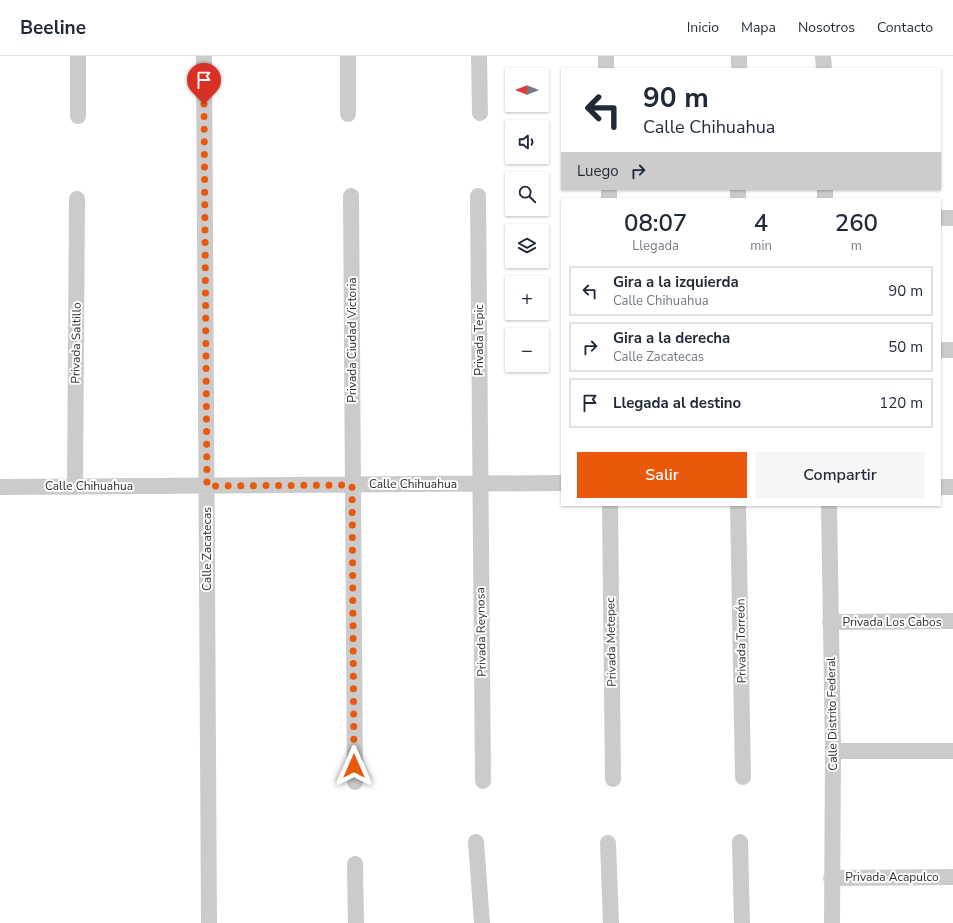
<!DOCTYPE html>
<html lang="es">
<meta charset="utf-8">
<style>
:root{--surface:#fff;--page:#f6f6f7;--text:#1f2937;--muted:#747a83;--line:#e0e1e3;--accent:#ea580c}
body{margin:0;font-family:"Nunito Sans",sans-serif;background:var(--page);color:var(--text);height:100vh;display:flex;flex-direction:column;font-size:15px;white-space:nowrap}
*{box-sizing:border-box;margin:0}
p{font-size:13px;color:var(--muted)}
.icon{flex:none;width:22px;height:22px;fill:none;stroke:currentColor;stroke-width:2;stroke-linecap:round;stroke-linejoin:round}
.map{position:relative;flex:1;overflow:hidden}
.drawer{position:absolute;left:561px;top:142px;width:380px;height:308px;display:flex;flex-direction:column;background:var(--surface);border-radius:0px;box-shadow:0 1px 3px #0004}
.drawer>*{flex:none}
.banner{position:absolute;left:561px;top:12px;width:380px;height:122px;border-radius:0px;box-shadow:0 1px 3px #0004;background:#fff;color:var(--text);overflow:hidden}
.needle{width:26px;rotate:270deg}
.fabs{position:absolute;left:505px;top:12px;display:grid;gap:8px}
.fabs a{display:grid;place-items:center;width:44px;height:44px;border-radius:0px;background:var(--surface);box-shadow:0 1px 3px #0004;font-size:20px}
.pin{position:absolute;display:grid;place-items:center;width:34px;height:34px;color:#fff;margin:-41px -17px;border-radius:50% 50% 50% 0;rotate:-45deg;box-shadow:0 0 4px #0007}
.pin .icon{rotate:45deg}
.me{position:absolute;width:44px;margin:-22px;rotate:0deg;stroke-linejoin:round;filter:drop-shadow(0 0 3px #0008)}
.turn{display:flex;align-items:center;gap:14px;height:84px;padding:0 16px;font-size:18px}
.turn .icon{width:52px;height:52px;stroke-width:2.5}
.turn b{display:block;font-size:28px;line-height:34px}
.then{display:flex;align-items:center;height:38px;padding:0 16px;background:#0003;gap:8px;font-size:15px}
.eta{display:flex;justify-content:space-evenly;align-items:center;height:68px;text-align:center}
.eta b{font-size:24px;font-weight:600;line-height:28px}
.button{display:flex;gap:8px;margin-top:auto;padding:8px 16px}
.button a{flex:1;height:46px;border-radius:0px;background:var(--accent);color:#fff;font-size:16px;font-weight:600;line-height:46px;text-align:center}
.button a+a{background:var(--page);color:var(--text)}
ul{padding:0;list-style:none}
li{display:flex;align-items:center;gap:12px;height:50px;margin:0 8px 6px;padding:0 8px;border:2px solid var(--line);border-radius:0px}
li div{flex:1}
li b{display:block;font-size:15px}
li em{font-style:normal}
header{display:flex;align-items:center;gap:24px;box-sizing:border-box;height:56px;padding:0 20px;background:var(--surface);border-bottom:1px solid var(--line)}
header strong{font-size:19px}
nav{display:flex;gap:22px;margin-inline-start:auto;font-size:14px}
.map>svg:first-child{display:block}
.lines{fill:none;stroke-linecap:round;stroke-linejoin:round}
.minor{stroke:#cbcbcb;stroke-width:16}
.route{stroke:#ea580c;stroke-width:7;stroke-dasharray:0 12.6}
.labels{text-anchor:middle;stroke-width:4;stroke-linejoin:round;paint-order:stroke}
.street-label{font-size:12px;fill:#2e2e2e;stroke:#fff}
</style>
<header>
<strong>Beeline</strong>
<nav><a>Inicio</a><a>Mapa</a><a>Nosotros</a><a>Contacto</a></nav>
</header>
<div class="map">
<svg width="953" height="867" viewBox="0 0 953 867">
<rect width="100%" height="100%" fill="#fff"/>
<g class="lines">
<!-- minor -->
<path class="minor" d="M78 0V60
M204 0 209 867
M348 0V58
M479 0 480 57
M606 0V13
M823 0 824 13
M739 13V0
M825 133V143
M609 137V143
M351 140 355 726
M478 140 483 725
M738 143V135
M940 162H953
M940 294H953
M0 431 562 427
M75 431 77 143
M940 431H953
M610 449 613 723
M738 449 743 721
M829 449 833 695 832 867
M830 566 953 565
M833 695H953
M476 786 482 867
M740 786 742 867
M608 787 611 867
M355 808 356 867
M831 822 953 821"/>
</g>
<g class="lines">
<!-- route -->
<path class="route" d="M204 48 207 430 352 429 354 710"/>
</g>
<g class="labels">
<!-- street labels -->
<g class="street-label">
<text transform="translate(352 284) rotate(-90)" y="4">Privada Ciudad Victoria</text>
<text transform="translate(479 284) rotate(-90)" y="4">Privada Tepic</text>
<text transform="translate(76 287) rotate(-89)" y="4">Privada Saltillo</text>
<text x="413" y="432">Calle Chihuahua</text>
<text x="89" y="434">Calle Chihuahua</text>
<text transform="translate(207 493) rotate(-90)" y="4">Calle Zacatecas</text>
<text x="892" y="570">Privada Los Cabos</text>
<text transform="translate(481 576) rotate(-91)" y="4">Privada Reynosa</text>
<text transform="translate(741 585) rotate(-91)" y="4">Privada Torreón</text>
<text transform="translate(611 586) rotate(-91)" y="4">Privada Metepec</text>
<text transform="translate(832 658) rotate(-91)" y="4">Calle Distrito Federal</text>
<text x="892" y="825">Privada Acapulco</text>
</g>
</g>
</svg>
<div class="fabs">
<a><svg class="needle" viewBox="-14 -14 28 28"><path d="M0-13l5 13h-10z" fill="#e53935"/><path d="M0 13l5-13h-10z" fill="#747a83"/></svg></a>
<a><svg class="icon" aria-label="sound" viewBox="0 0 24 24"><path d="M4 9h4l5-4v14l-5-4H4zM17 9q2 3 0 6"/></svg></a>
<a><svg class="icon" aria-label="search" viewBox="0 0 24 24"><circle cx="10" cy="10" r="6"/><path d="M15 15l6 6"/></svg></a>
<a><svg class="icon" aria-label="layers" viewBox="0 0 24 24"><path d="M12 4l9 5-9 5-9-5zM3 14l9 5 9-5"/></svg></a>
<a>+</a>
<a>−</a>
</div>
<div class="pin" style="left:204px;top:48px;background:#d93025"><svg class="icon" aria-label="arrive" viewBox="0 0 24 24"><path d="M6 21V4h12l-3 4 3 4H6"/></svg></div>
<svg class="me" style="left:354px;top:710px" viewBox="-20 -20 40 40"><path d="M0-17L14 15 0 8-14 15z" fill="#ea580c" stroke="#fff" stroke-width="4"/></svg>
<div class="banner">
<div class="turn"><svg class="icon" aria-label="left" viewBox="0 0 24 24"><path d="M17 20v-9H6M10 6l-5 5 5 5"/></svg><div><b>90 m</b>Calle Chihuahua</div></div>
<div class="then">Luego<svg class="icon" aria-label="right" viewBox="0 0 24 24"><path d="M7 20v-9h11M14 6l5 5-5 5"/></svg></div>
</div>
<section class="drawer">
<div class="eta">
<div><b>08:07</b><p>Llegada</p></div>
<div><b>4</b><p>min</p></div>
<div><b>260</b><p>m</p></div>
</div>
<ul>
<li><svg class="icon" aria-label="left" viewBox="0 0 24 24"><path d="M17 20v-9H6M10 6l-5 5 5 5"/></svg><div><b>Gira a la izquierda</b><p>Calle Chihuahua</p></div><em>90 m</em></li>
<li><svg class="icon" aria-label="right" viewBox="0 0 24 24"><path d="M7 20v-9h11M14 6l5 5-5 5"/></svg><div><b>Gira a la derecha</b><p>Calle Zacatecas</p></div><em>50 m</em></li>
<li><svg class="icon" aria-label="arrive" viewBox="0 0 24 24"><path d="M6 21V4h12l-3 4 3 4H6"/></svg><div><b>Llegada al destino</b></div><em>120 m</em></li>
</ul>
<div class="button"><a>Salir</a><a>Compartir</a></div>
</section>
</div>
